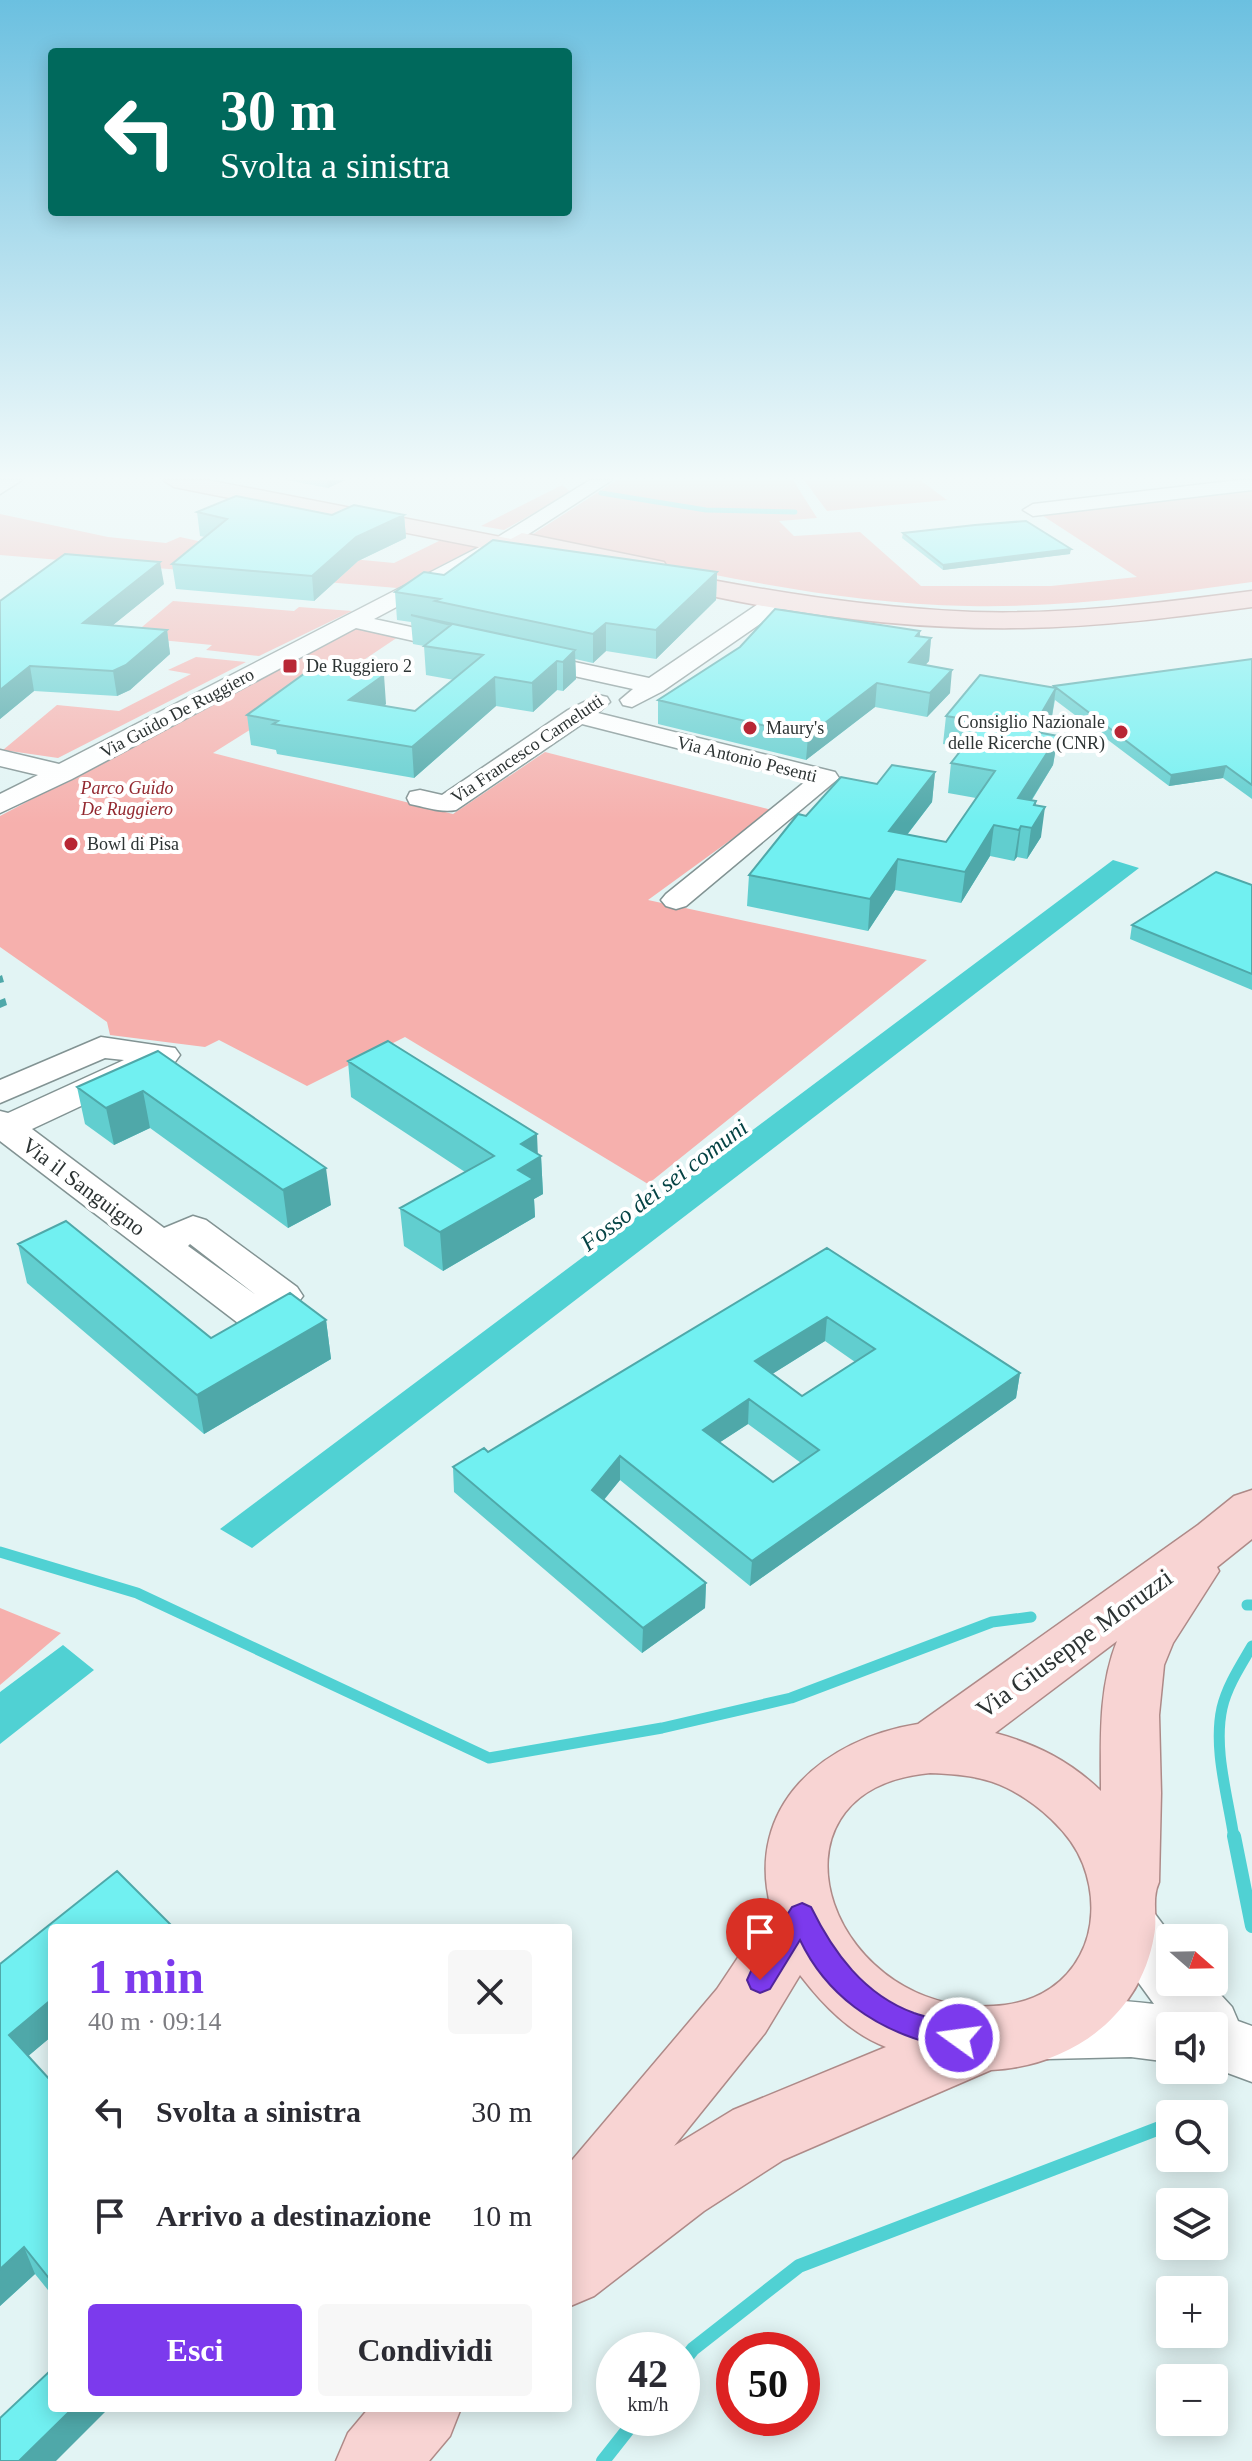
<!DOCTYPE html>
<html lang="it">
<meta charset="utf-8">
<style>
:root{--surface:#fff;--page:#f7f7f7;--text:#2b2b33;--muted:#7c7c81;--accent:#7c3aed}
body{margin:0;font-family:"Times New Roman",serif;background:var(--page);color:var(--text);height:100vh;display:flex;flex-direction:column;font-size:30px;white-space:nowrap}
*{box-sizing:border-box;margin:0}
p{font-size:26px;color:var(--muted)}
.icon{flex:none;width:44px;height:44px;fill:none;stroke:currentColor;stroke-width:2;stroke-linecap:round;stroke-linejoin:round}
.map{position:relative;flex:1;overflow:hidden}
.details{position:absolute;left:48px;top:1924px;width:524px;height:488px;display:flex;flex-direction:column;background:var(--surface);border-radius:8px;box-shadow:0 4px 20px #0003}
.details>*{flex:none}
.guide{position:absolute;left:48px;top:48px;width:524px;height:168px;border-radius:8px;box-shadow:0 4px 20px #0003;background:#00695c;color:#fff;overflow:hidden}
.needle{width:52px;rotate:110deg}
.fabs{position:absolute;left:1156px;top:1924px;display:grid;gap:16px}
.fabs a{display:grid;place-items:center;width:72px;height:72px;border-radius:8px;background:var(--surface);box-shadow:0 4px 20px #0003;font-size:40px}
.speed{position:absolute;left:596px;top:2332px;display:flex;gap:16px;font-size:40px;font-weight:700;text-align:center}
.speed>*{display:grid;place-content:center;width:104px;height:104px;border-radius:50%;background:var(--surface);box-shadow:0 4px 20px #0003;line-height:1}
.speed small{font-size:20px;font-weight:400}
.speed .limit{border:12px solid #d22;background:#fff;color:#111}
.pin{position:absolute;display:grid;place-items:center;width:68px;height:68px;color:#fff;margin:-82px -34px;border-radius:50% 50% 50% 0;rotate:-45deg;box-shadow:0 0 8px #0007}
.pin .icon{rotate:45deg}
.me{position:absolute;width:88px;margin:-44px;rotate:284deg;stroke-linejoin:round;filter:drop-shadow(0 0 6px #0008)}
.turn{display:flex;align-items:center;gap:28px;height:168px;padding:0 40px;font-size:36px}
.turn .icon{width:104px;height:104px;stroke-width:2.5}
.turn b{display:block;font-size:56px;line-height:68px}
.round{display:grid;place-items:center;flex:none;width:84px;height:84px;border-radius:8px;background:var(--page)}
.overview{display:flex;align-items:center;justify-content:space-between;height:136px;padding:0 40px}
h1{font-size:48px;font-weight:700;line-height:60px;color:var(--accent)}
.button{display:flex;gap:16px;margin-top:auto;padding:16px 40px}
.button a{flex:1;height:92px;border-radius:8px;background:var(--accent);color:#fff;font-size:32px;font-weight:700;line-height:92px;text-align:center}
.button a+a{background:var(--page);color:var(--text)}
ul{padding:0;list-style:none}
li{display:flex;align-items:center;gap:24px;height:104px;padding:0 40px}
li div{flex:1}
li b{display:block;font-size:30px}
li em{font-style:normal}
.map>svg:first-child{display:block}
.green{fill:#f6b0ad}
.water{fill:#50d1d3}
.lines{fill:none;stroke-linecap:round;stroke-linejoin:round}
.stream-far2{stroke:#50d1d3;stroke-width:5}
.stream-far1{stroke:#50d1d3;stroke-width:11}
.stream{stroke:#50d1d3;stroke-width:14}
.minor-casing{stroke:#829393;stroke-width:3}
.major-casing{stroke:#ae8a88;stroke-width:3}
.minor{fill:#fff;fill-rule:evenodd}
.major{fill:#f8d4d3;fill-rule:evenodd}
.wall{fill:#61cecf;fill-rule:evenodd}
.shaded-wall{fill:#4fa8a9}
.building{fill:#71f0f1;stroke:#4fa8a9;stroke-width:2;fill-rule:evenodd}
.route{fill:#7c3aed;stroke:#51269a;stroke-width:2}
.poi-dot{fill:#b82735;stroke:#fff;stroke-width:3}
.labels{text-anchor:middle;stroke-width:8;stroke-linejoin:round;paint-order:stroke}
.far-poi-label{font-size:18px;fill:#2d3434;stroke:#fff;text-anchor:start}
.far-street-label{font-size:18px;fill:#2d3434;stroke:#fff}
.far-park-label{font-size:18px;font-style:italic;fill:#93282f;stroke:#fff}
.street-label{font-size:22px;fill:#2d3434;stroke:#fff}
.water-label{font-size:24px;font-style:italic;fill:#054344;stroke:#fff}
.near-street-label{font-size:26px;fill:#2d3434;stroke:#fff}
</style>
<div class="map">
<svg width="1252" height="2461" viewBox="0 0 1252 2461">
<rect width="100%" height="100%" fill="#e2f4f4"/>
<!-- green -->
<path class="green" d="M617 480H793L817 518 779 521 794 536 860 532 921 586H1051L1137 577 1037 512 1252 488V582C1157 595 1063 608 968 606 820 603 675 566 530 536Z
M804 480H920L947 500 827 511Z
M562 485 571 492 504 530 481 526Z
M0 514 108 537 166 543 180 537 225 547 394 563 443 539 479 546 397 588 0 555Z
M173 601 294 611 299 607 352 611 259 656 206 650 212 645 130 637Z
M357 628 398 637 319 690 315 689 213 753 453 814 545 752 772 810 648 900 927 960 648 1184 405 1037 307 1086 219 1040 205 1047 110 1035 107 1022 0 947V816Z
M196 657 246 662 58 758 3 750 57 705 119 711 191 674 168 670Z
M0 1608 61 1633 0 1685Z"/>
<!-- water -->
<path class="water" d="M1113 860 1139 868 252 1548 220 1529Z
M63 1645 94 1670 0 1744V1692Z"/>
<g class="lines">
<!-- stream-far2 -->
<path class="stream-far2" d="M601 493 706 510 795 512"/>
<!-- stream-far1 -->
<path class="stream-far1" d="M0 1552 137 1593 489 1758 662 1728 791 1698 992 1622 1031 1617
M1247 1605H1252
M1234 1838C1228 1797 1213 1749 1222 1708 1227 1686 1241 1665 1252 1646"/>
<!-- stream -->
<path class="stream" d="M1234 1836 1252 1926
M1197 2114 1212 2108
M682 2363 693 2349 799 2266 1170 2124
M603 2461 637 2418"/>
<defs>
<path id="minor" d="M0 480H22L0 494Z
M590 480H612L507 548 374 619 471 640 475 645 471 650 463 652 356 628 72 779 0 813V794L38 775 0 766V750L59 764 493 540Z
M1239 480H1252V490L1033 516 1023 510 1033 504Z
M778 594 786 596 789 601 786 606 663 691 632 707 623 705 620 700 633 689 515 663 511 658 515 653 523 651 649 678 770 596Z
M598 695 607 697 610 702 598 713 835 772 839 778 686 906 676 909 666 906 661 900 666 894 806 781 582 724 456 810C441 813 425 807 410 804L407 798 410 792 420 790 442 795 568 710Z
M101 1037 175 1048 180 1055 175 1062 32 1129 164 1228 193 1216 206 1220 297 1287 303 1296C290 1316 261 1329 238 1323L0 1141V1111L8 1113 124 1060 105 1058 0 1103V1080ZM190 1244 256 1295 188 1246Z
M1126 1895 1146 1902 1173 1938H1170V1982H1209L1232 2007 1238 2021 1252 2026V2082L1214 2068V2026H1170V2062L1131 2057 1047 2059 1026 2051 1018 2031 1026 2011C1064 1997 1114 1999 1154 2004L1106 1938 1098 1920 1106 1902Z"/>
<path id="major" d="M163 480H207L511 539 522 533 664 562 667 567 665 571C766 591 869 608 973 612 1066 615 1159 603 1252 591V607C1176 617 1100 627 1023 628 899 630 771 612 650 582L647 577 649 573 560 555 549 561 174 487Z
M1252 1490V1539L1217 1567 1219 1571 1173 1643 1164 1665 1159 1715 1161 1793 1159 1882C1151 1899 1158 1918 1154 1936 1140 2017 1070 2066 991 2070L783 2160 704 2211 594 2296 568 2307V2165L717 1989 771 1908C744 1806 824 1739 918 1724L1198 1525 1234 1496ZM1117 1641C1098 1689 1101 1740 1101 1791 1070 1761 1036 1744 995 1733ZM930 1773C956 1774 983 1776 1007 1788 1037 1803 1071 1832 1083 1864 1108 1929 1076 1996 1005 2005 832 2027 747 1790 930 1773ZM800 1975C824 2006 850 2033 886 2047L733 2110 674 2146 765 2033Z
M369 2408H461L450 2436 429 2461H336L348 2433Z"/>
</defs>
<!-- minor casing -->
<use href="#minor" class="minor-casing"/>
<!-- major casing -->
<use href="#major" class="major-casing"/>
<!-- minor -->
<use href="#minor" class="minor"/>
<!-- major -->
<use href="#major" class="major"/>
</g>
<!-- wall -->
<path class="wall" d="M286 480H345L328 488Z
M197 512 332 515H404L406 538 358 561 314 601 176 589 172 564 205 537 200 536Z
M903 533 1070 554 943 570 902 538Z
M717 572 716 600 656 659 606 651 593 663 575 659 576 679 563 691 557 690 533 712 496 706 414 778 277 754 276 750 251 745 247 715 386 704 384 706 415 711 454 680 426 675 424 646 413 644 411 622 397 620 395 592 444 575Z
M164 584 113 625 167 630 170 654 130 690 117 696 34 691 0 719V601Z
M920 631V636L931 638 929 661 925 665 950 693 927 717 875 707 806 760 658 724V700Z
M1252 659V799L1223 778 1169 786 1055 700 1052 716 1042 733 1058 736 1053 765 1032 800 1036 801V805L1041 837 1027 859 1017 857 1014 861 990 856 961 903 895 890 868 931 747 906 749 875 806 816 877 784 935 772 932 802 907 835 946 842 976 798 948 793 951 763 963 748 943 744 946 716 1053 688Z
M1252 885V990L1130 939 1132 925Z
M158 1051 331 1205 288 1228 150 1128 114 1145 85 1124 77 1087Z
M348 1061 541 1156 543 1194 534 1199 535 1217 443 1271 404 1246 400 1208 465 1172 351 1097Z
M18 1244 211 1338 326 1320 331 1359 204 1434 27 1283Z
M827 1248 1020 1373 1016 1398 750 1586 620 1480 604 1500 706 1583 705 1608 642 1653 454 1492 453 1467 488 1452ZM825 1341 855 1362 802 1396 772 1374ZM748 1424 801 1463 773 1482 720 1442Z
M52 1928V2036L28 2056 51 2081 52 2080V2295L35 2274 0 2306V1964Z"/>
<!-- shaded-wall -->
<path class="shaded-wall" d="M327 480H345L328 488Z
M404 515 406 538 358 561 314 601 312 576 356 537Z
M1071 549 1070 554 943 570V565Z
M160 562 164 584 87 646 83 623Z
M717 572 716 600 656 659V630Z
M606 623V651L593 663V634Z
M167 630 170 654 130 690 117 696 113 671Z
M920 631 918 652 931 638 929 661 906 686 909 662 916 636Z
M575 650 576 679 563 691V662Z
M557 661V690L533 712 532 683Z
M30 666 34 691 0 719V690Z
M952 670 950 693 927 717 930 693Z
M384 675 386 704 352 730 349 700Z
M495 677 496 706 414 778 412 747Z
M877 683 875 707 806 760 808 736Z
M1056 688 1052 716 1027 760 1031 731Z
M1058 736 1053 765 1014 828 1018 798Z
M1226 766 1223 778 1169 786 1171 775Z
M935 772 932 802 886 862 889 831Z
M1036 801 1033 827 1045 807 1041 837 1027 859 1034 805Z
M994 825 990 856 961 903 965 872Z
M1021 826 1017 857 1014 861 1019 830Z
M898 859 895 890 868 931 870 899Z
M2 975 4 982 0 983V976Z
M5 998 7 1005 0 1008V1000Z
M143 1091 150 1128 114 1145 106 1108Z
M537 1134 538 1158 541 1156 543 1194 534 1199 535 1217 443 1271 440 1232 521 1144Z
M326 1168 331 1205 288 1228 283 1190Z
M827 1317 825 1341 753 1386 755 1361Z
M326 1320 331 1359 204 1434 197 1395Z
M1020 1373 1016 1398 750 1586 752 1561Z
M749 1399 748 1424 702 1454 703 1430Z
M620 1456V1480L592 1514V1490Z
M706 1583 705 1608 642 1653 643 1628Z
M52 1999V2036L20 2063 9 2035Z
M24 2247 35 2274 0 2306V2269Z
M73 2408H109L56 2461H19Z"/>
<!-- building -->
<path class="building" d="M236 496 332 515 354 505 404 515 356 537 312 576 172 564 227 519 197 512Z
M1026 521 1071 549 943 565 903 533 975 525Z
M493 540 717 572 656 630 606 623 593 634 435 601 440 599 395 592 424 572 444 575Z
M65 554 160 562 83 623 167 630 126 665 113 671 30 666 0 690V601Z
M775 609 920 631 916 636 931 638 909 662 952 670 930 693 877 683 808 736 658 700 740 647Z
M411 615 575 650 563 662 557 661 532 683 495 677 412 747 273 724 278 721 247 715 312 668 346 674 352 669 384 675 349 700 415 711 483 655 424 646 451 625Z
M1252 659V785L1226 766 1171 775 1054 686Z
M980 675 1056 688 1031 731 1058 736 1018 798 1036 801 1034 805 1045 807 1032 828 1021 826 1019 830 994 825 965 872 898 859 870 899 749 875 798 814 806 816 841 777 877 784 892 765 935 772 889 831 946 842 995 771 951 763 983 722 946 716Z
M1216 872 1252 885V974L1132 925Z
M388 1041 537 1134 521 1144 541 1156 518 1170 533 1179 440 1232 400 1208 494 1156 348 1061Z
M158 1051 326 1168 283 1190 143 1091 106 1108 77 1087Z
M66 1221 211 1338 290 1293 326 1320 197 1395 18 1244Z
M827 1248 1020 1373 752 1561 620 1456 592 1490 706 1583 643 1628 453 1467 484 1448 488 1452ZM827 1317 875 1349 802 1396 755 1361ZM749 1399 819 1450 773 1482 703 1430Z
M117 1871 174 1928H52V1999L9 2035 51 2081 52 2080V2282L24 2247 0 2269V1964Z
M52 2369V2408H73L19 2461H0V2418Z"/>
<!-- sky -->
<linearGradient id="sky" x2="0" y2="1"><stop stop-color="#6bc0e0"/><stop offset="0.58" stop-color="#f2fafa"/><stop offset="1" stop-color="#f2fafa" stop-opacity="0"/></linearGradient>
<rect width="1252" height="824" fill="url(#sky)"/>
<!-- route -->
<path class="route" d="M802 1903 811 1907C833 1952 864 1995 914 2013 932 2019 951 2022 969 2029L973 2038 969 2047C956 2052 946 2048 933 2044 875 2029 826 1995 800 1940L770 1989 760 1993 751 1989 747 1980 751 1971 792 1907Z"/>
<!-- markers -->
<g class="poi-dot">
<rect x="282" y="658" width="16" height="16" rx="4"/>
<circle cx="750" cy="728" r="8"/>
<circle cx="1121" cy="732" r="8"/>
<circle cx="71" cy="844" r="8"/>
</g>
<g class="labels">
<!-- far-poi labels -->
<g class="far-poi-label">
<text x="306" y="672">De Ruggiero 2</text>
<text x="1105" y="728" text-anchor="end">Consiglio Nazionale<tspan x="1105" dy="21">delle Ricerche (CNR)</tspan></text>
<text x="766" y="734">Maury's</text>
<text x="87" y="850">Bowl di Pisa</text>
</g>
<!-- far-street labels -->
<g class="far-street-label">
<text transform="translate(177 713) rotate(-28)" y="6">Via Guido De Ruggiero</text>
<text transform="translate(527 749) rotate(-34)" y="6">Via Francesco Carnelutti</text>
<text transform="translate(747 759) rotate(14)" y="6">Via Antonio Pesenti</text>
</g>
<!-- far-park labels -->
<g class="far-park-label">
<text x="127" y="794">Parco Guido<tspan x="127" dy="21">De Ruggiero</tspan></text>
</g>
<!-- street labels -->
<g class="street-label">
<text transform="translate(84 1186) rotate(37)" y="8">Via il Sanguigno</text>
</g>
<!-- water labels -->
<g class="water-label">
<text transform="translate(664 1185) rotate(-37)" y="8">Fosso dei sei comuni</text>
</g>
<!-- near-street labels -->
<g class="near-street-label">
<text transform="translate(1074 1643) rotate(-36)" y="9">Via Giuseppe Moruzzi</text>
</g>
</g>
</svg>
<div class="fabs">
<a><svg class="needle" viewBox="-14 -14 28 28"><path d="M0-13l5 13h-10z" fill="#e53935"/><path d="M0 13l5-13h-10z" fill="#7c7c81"/></svg></a>
<a><svg class="icon" aria-label="sound" viewBox="0 0 24 24"><path d="M4 9h4l5-4v14l-5-4H4zM17 9q2 3 0 6"/></svg></a>
<a><svg class="icon" aria-label="search" viewBox="0 0 24 24"><circle cx="10" cy="10" r="6"/><path d="M15 15l6 6"/></svg></a>
<a><svg class="icon" aria-label="layers" viewBox="0 0 24 24"><path d="M12 4l9 5-9 5-9-5zM3 14l9 5 9-5"/></svg></a>
<a>+</a>
<a>−</a>
</div>
<div class="speed"><div>42<small>km/h</small></div><div class="limit">50</div></div>
<div class="pin" style="left:760px;top:1980px;background:#d93025"><svg class="icon" aria-label="arrive" viewBox="0 0 24 24"><path d="M6 21V4h12l-3 4 3 4H6"/></svg></div>
<svg class="me" style="left:959px;top:2038px" viewBox="-20 -20 40 40"><circle r="17" fill="#7c3aed" stroke="#fff" stroke-width="3"/><path d="M0-11L8 9 0 5-8 9z" fill="#fff"/></svg>
<div class="guide">
<div class="turn"><svg class="icon" aria-label="left" viewBox="0 0 24 24"><path d="M17 20v-9H6M10 6l-5 5 5 5"/></svg><div><b>30 m</b>Svolta a sinistra</div></div>
</div>
<section class="details">
<div class="overview"><div><h1>1 min</h1><p>40 m · 09:14</p></div><a class="round"><svg class="icon" aria-label="close" viewBox="0 0 24 24"><path d="M6 6l12 12M18 6L6 18"/></svg></a></div>
<ul>
<li><svg class="icon" aria-label="left" viewBox="0 0 24 24"><path d="M17 20v-9H6M10 6l-5 5 5 5"/></svg><div><b>Svolta a sinistra</b></div><em>30 m</em></li>
<li><svg class="icon" aria-label="arrive" viewBox="0 0 24 24"><path d="M6 21V4h12l-3 4 3 4H6"/></svg><div><b>Arrivo a destinazione</b></div><em>10 m</em></li>
</ul>
<div class="button"><a>Esci</a><a>Condividi</a></div>
</section>
</div>
